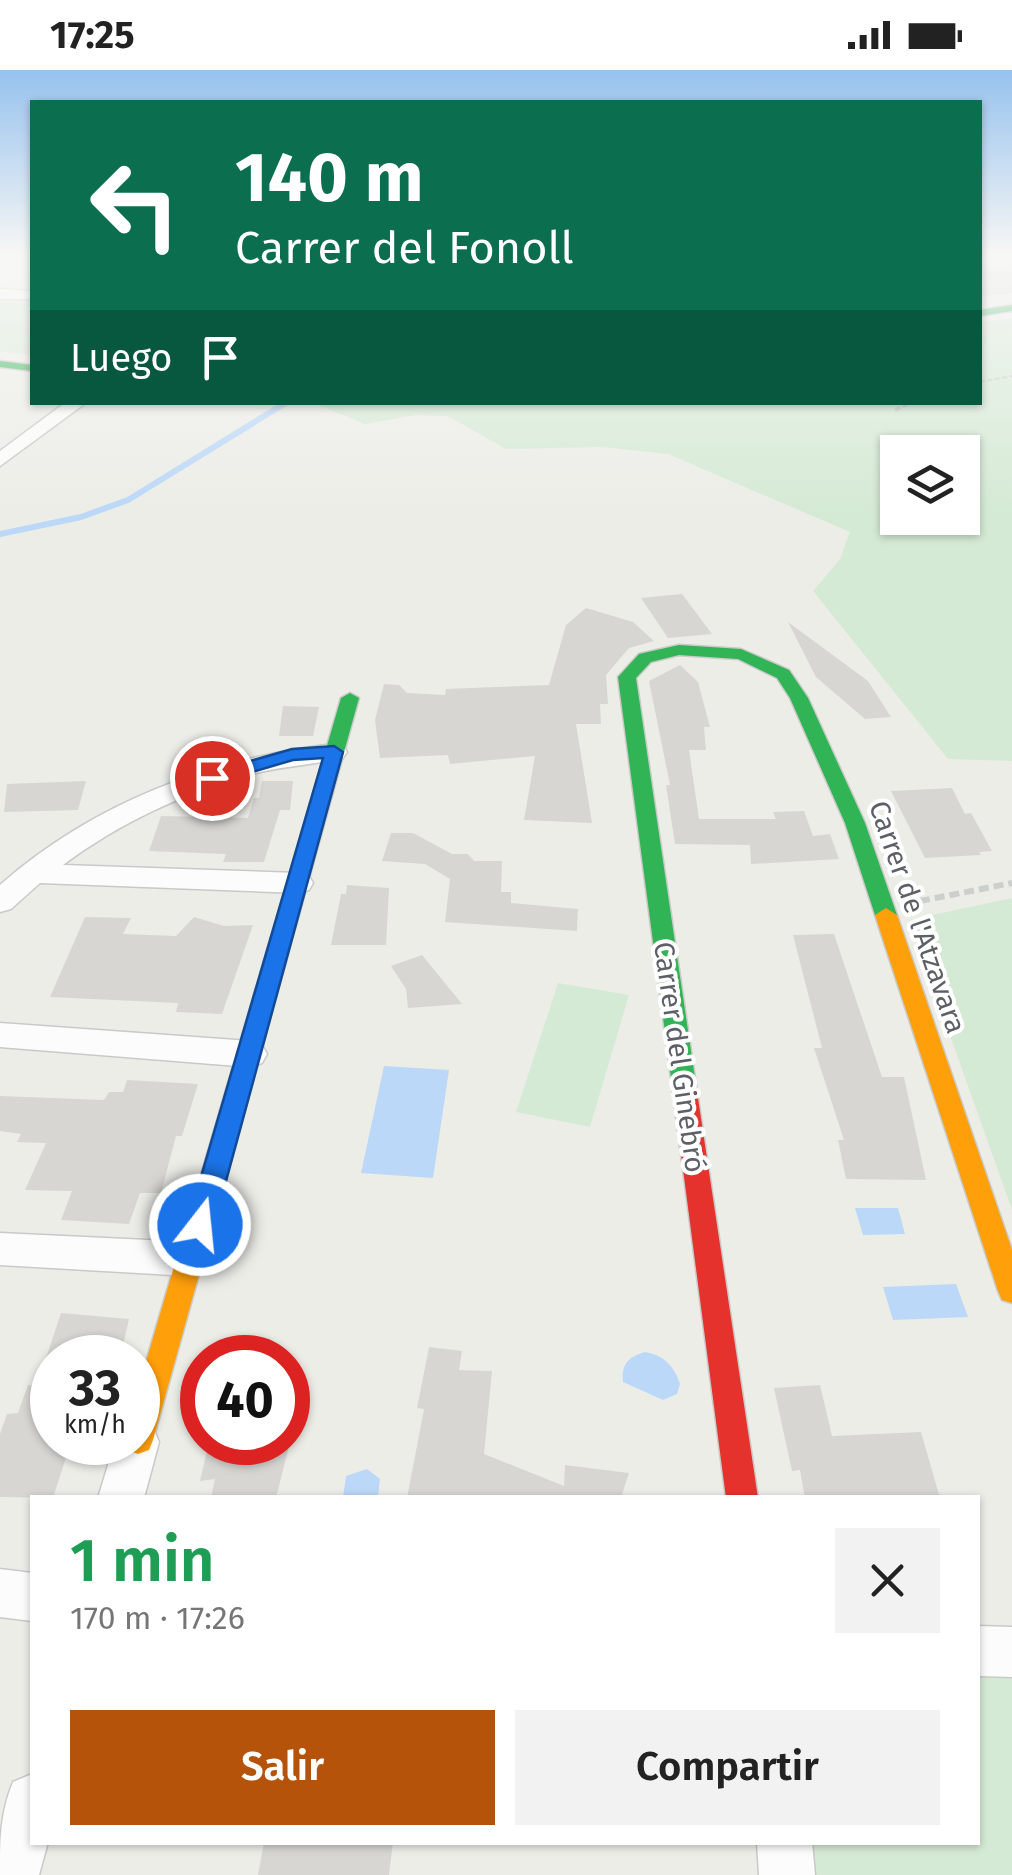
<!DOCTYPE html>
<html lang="es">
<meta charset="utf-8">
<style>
:root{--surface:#fff;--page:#f2f2f2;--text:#222;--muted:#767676;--accent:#b45309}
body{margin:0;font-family:"Fira Sans",sans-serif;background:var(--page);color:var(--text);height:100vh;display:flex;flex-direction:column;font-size:38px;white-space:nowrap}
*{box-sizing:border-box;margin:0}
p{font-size:32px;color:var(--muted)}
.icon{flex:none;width:55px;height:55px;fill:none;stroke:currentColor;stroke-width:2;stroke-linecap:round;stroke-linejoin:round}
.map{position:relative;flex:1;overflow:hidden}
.side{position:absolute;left:30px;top:1425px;width:950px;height:350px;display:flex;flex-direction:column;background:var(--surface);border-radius:0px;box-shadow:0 2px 8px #0004}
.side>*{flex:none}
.guide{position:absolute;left:30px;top:30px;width:952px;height:305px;border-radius:0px;box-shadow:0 2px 8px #0004;background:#0b6e4f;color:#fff;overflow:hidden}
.tools{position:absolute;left:880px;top:365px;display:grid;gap:20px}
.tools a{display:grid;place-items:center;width:100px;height:100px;border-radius:0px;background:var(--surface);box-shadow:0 2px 8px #0004;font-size:50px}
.speed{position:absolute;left:30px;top:1265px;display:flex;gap:20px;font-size:50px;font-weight:700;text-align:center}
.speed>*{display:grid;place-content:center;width:130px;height:130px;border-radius:50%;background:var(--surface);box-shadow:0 2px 8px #0004;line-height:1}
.speed small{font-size:25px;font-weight:400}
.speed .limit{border:15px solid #d22;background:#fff;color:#111}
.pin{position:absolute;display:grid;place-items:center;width:85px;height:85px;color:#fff;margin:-42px;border:5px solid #fff;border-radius:50%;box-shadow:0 2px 10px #0007}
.me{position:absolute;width:110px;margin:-55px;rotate:16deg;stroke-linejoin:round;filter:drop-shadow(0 0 8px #0008)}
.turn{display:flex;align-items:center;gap:35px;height:210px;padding:0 40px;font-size:45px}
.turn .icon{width:130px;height:130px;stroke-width:2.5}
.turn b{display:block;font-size:70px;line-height:85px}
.then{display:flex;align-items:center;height:95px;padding:0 40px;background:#0003;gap:20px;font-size:38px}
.round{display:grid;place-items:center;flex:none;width:105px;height:105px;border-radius:0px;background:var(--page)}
.summary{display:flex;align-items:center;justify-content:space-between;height:170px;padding:0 40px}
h1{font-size:60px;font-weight:600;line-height:75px;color:#1e9e55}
.button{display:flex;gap:20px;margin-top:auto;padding:20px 40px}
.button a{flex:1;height:115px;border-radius:0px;background:var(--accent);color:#fff;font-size:40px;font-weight:600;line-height:115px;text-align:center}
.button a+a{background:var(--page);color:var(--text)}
.status{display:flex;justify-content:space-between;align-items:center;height:70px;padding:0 50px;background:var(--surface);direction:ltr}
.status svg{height:28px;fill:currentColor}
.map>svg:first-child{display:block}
.green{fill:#d5ead5;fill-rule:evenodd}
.water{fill:#bbd8f8}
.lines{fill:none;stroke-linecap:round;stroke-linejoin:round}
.stream{stroke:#bbd8f8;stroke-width:6}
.building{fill:#d7d6d2}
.street-casing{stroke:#c9cac8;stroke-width:3}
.fast-casing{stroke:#cacac9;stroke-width:3}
.slow-casing{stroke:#cacac9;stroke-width:3}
.jam-casing{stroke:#cacac9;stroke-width:3}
.path-far2{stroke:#cbcfcd;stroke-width:2.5;stroke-dasharray:5 2.5;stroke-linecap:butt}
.path-far1{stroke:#cbcfcd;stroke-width:4;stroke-dasharray:6 2.5;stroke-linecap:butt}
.path{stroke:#cbcfcd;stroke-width:6;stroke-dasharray:10 5;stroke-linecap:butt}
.street{fill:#fcfcfc;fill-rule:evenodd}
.fast{fill:#30b455;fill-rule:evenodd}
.slow{fill:#ff9f0a;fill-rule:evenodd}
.jam{fill:#e5322d;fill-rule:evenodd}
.route{fill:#1a73e8;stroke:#114b97;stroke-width:2.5}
.labels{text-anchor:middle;stroke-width:8;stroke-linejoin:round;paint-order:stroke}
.street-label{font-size:28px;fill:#5d6066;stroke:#fff}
</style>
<div class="status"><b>17:25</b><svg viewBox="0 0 49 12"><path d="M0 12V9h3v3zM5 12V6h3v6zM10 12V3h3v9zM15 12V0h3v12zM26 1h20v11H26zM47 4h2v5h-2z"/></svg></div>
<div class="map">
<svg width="1012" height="1805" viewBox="0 0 1012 1805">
<rect width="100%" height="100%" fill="#edede8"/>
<!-- green -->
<path class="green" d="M0 227 32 229V285L0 281Z
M1012 248V691L948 689 813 521 840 489 850 462 668 384 602 377 506 379 448 346 416 345 365 354 313 333 980 332V252ZM962 382V448H898V382Z
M1012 828V1140L909 850Z
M558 913 629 925 590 1057 516 1042Z
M978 1605 1012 1606V1805H813L809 1773 978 1772Z"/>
<!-- water -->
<path class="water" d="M384 996 449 1000 433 1108 361 1103Z
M855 1138H898L905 1164 863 1165Z
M956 1214 968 1247 893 1250 883 1217Z
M645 1282C664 1285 674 1296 680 1314L677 1324 663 1330 623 1312C621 1294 628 1287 645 1282Z
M367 1399 380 1409 378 1427H343L346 1406Z"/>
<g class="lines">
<!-- stream -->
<path class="stream" d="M0 464 81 447 128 430 287 332"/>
</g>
<!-- building -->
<path class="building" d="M1012 194V223L980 227V198Z
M682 524 712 564 668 568 641 528Z
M586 538 633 552 654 571 629 578 606 605 608 634H600L601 654H576L592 753 524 750 535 686 450 694 448 685 380 688 375 650 384 614 399 615 407 623 445 625 446 619 549 615 566 555Z
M788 552 868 611 891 647 865 649 816 607Z
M680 595 698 612 710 657H704L706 680H689L699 749H776L773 742 804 741 813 766 830 764 839 789 751 794 750 775 675 774 666 715H670L649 611Z
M283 636 319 637 313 666H279Z
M86 711 78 740 4 742 7 714Z
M262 711H293L290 740H280L264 792H223L226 784 149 781 161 746 248 748 254 728H259Z
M952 718 965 744 971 743 992 781 979 782 981 785 925 788 891 721Z
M391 763H413L452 784H468L474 791H502L501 822H511V833L578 839 577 861 445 852 450 809 425 794 382 791Z
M347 815 389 818 386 875H331L341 824H346Z
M85 847 131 848 123 864 176 866 194 847 224 856 253 855 222 944 176 942 178 933 50 927Z
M834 864 882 1007H904L926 1110 846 1109 838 1070H844L814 978H822L793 865Z
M422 885 440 907 462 934 408 938 406 919 391 896Z
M127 1010 198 1014 182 1066H176L161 1123H140L129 1154 61 1150 72 1121 25 1120 46 1073 17 1072 21 1064 0 1061V1026L104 1030 109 1022H123Z
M61 1243 129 1249 120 1288H46Z
M429 1277 462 1281 459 1300 492 1301 484 1384 564 1416 565 1395 629 1403 621 1428H407L424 1339 417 1338Z
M28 1315 52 1317V1372H71L53 1428 0 1427V1364L7 1344 18 1343Z
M820 1315 832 1366 921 1362 940 1428H805L800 1400 792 1401 774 1318Z
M209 1372H290L276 1428H211L215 1409 200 1411Z
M264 1772H393L389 1805H258Z"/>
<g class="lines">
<defs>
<path id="street" d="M0 219 32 221V229H0Z
M66 332H87L0 396V381Z
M334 674 343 676 347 682 343 688C313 695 282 696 252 704 184 723 119 753 63 795L298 803 309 806 313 813 309 820 298 823 40 813 11 839 0 842V815C93 733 212 688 334 674Z
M0 953 250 971 262 975 267 984 262 993 250 997 0 977Z
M0 1163 190 1172 204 1177 210 1189 204 1201 190 1206 0 1195Z
M138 1351 153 1357 159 1372 144 1428H98L115 1372H138Z
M0 1499 32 1503V1551L0 1547Z
M978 1556 1012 1557V1607L978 1606Z
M32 1704V1772H48L39 1805H0C0 1771 0 1744 13 1712Z
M757 1772H812L815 1805H759Z"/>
<path id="fast" d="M1012 235V241L980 246V240Z
M0 291 32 295V301L0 297Z
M679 575 741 579 789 600 808 628 865 753 897 845 886 852 875 845 845 753 790 628 777 608 738 589 679 585 651 592 636 608 696 1015 693 1021H675L672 1015 618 607 639 584Z
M350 623 359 628 286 891 275 899 267 896 264 891 341 628Z"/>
<path id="slow" d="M886 838 897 845 1012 1180V1233L1002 1230 998 1221 875 845Z
M275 883 286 891 153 1370 149 1380 138 1384 127 1380 124 1372H138V1319L264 891Z"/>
<path id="jam" d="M684 1006 693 1009 696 1015 758 1428H726L672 1015 675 1009Z"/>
</defs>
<!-- street casing -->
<use href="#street" class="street-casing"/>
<!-- fast casing -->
<use href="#fast" class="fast-casing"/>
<!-- slow casing -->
<use href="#slow" class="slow-casing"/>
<!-- jam casing -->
<use href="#jam" class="jam-casing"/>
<!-- path-far2 -->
<path class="path-far2" d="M980 312 1012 306"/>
<!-- path-far1 -->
<path class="path-far1" d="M895 340 911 332"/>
<!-- path -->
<path class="path" d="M920 831 1012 813"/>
<!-- street -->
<use href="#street" class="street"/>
<!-- fast -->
<use href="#fast" class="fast"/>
<!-- slow -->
<use href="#slow" class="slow"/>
<!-- jam -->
<use href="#jam" class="jam"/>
</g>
<!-- sky -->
<linearGradient id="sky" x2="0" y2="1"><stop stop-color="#96c2ee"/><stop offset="0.42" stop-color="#f7f7f5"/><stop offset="1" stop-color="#f7f7f5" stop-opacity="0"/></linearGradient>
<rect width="1012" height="439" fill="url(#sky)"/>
<!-- route -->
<path class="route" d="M334 676 343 682 214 1155 210 1163 200 1166 191 1163 187 1155 323 688 293 690 212 714 202 708 205 704 292 679Z"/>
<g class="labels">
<!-- street labels -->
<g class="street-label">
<text transform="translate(918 847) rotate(71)" y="10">Carrer de l'Atzavara</text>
<text transform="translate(680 987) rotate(82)" y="10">Carrer del Ginebró</text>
</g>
</g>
</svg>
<div class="tools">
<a><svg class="icon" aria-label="layers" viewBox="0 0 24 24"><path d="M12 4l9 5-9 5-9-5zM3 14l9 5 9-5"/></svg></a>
</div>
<div class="speed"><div>33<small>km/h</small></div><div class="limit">40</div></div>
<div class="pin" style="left:212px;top:708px;background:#d93025"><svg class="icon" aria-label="arrive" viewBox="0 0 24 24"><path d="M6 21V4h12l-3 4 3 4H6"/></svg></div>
<svg class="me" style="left:200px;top:1155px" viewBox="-20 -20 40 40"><circle r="17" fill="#1a73e8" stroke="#fff" stroke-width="3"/><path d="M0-11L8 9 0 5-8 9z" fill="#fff"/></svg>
<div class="guide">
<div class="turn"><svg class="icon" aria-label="left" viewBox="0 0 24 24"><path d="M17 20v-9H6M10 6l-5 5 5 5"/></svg><div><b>140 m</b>Carrer del Fonoll</div></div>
<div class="then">Luego<svg class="icon" aria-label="arrive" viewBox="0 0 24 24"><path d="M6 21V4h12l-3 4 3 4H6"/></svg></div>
</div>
<section class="side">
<div class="summary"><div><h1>1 min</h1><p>170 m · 17:26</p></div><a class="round"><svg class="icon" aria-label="close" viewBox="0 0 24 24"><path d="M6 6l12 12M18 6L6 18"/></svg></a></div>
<div class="button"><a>Salir</a><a>Compartir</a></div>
</section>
</div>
